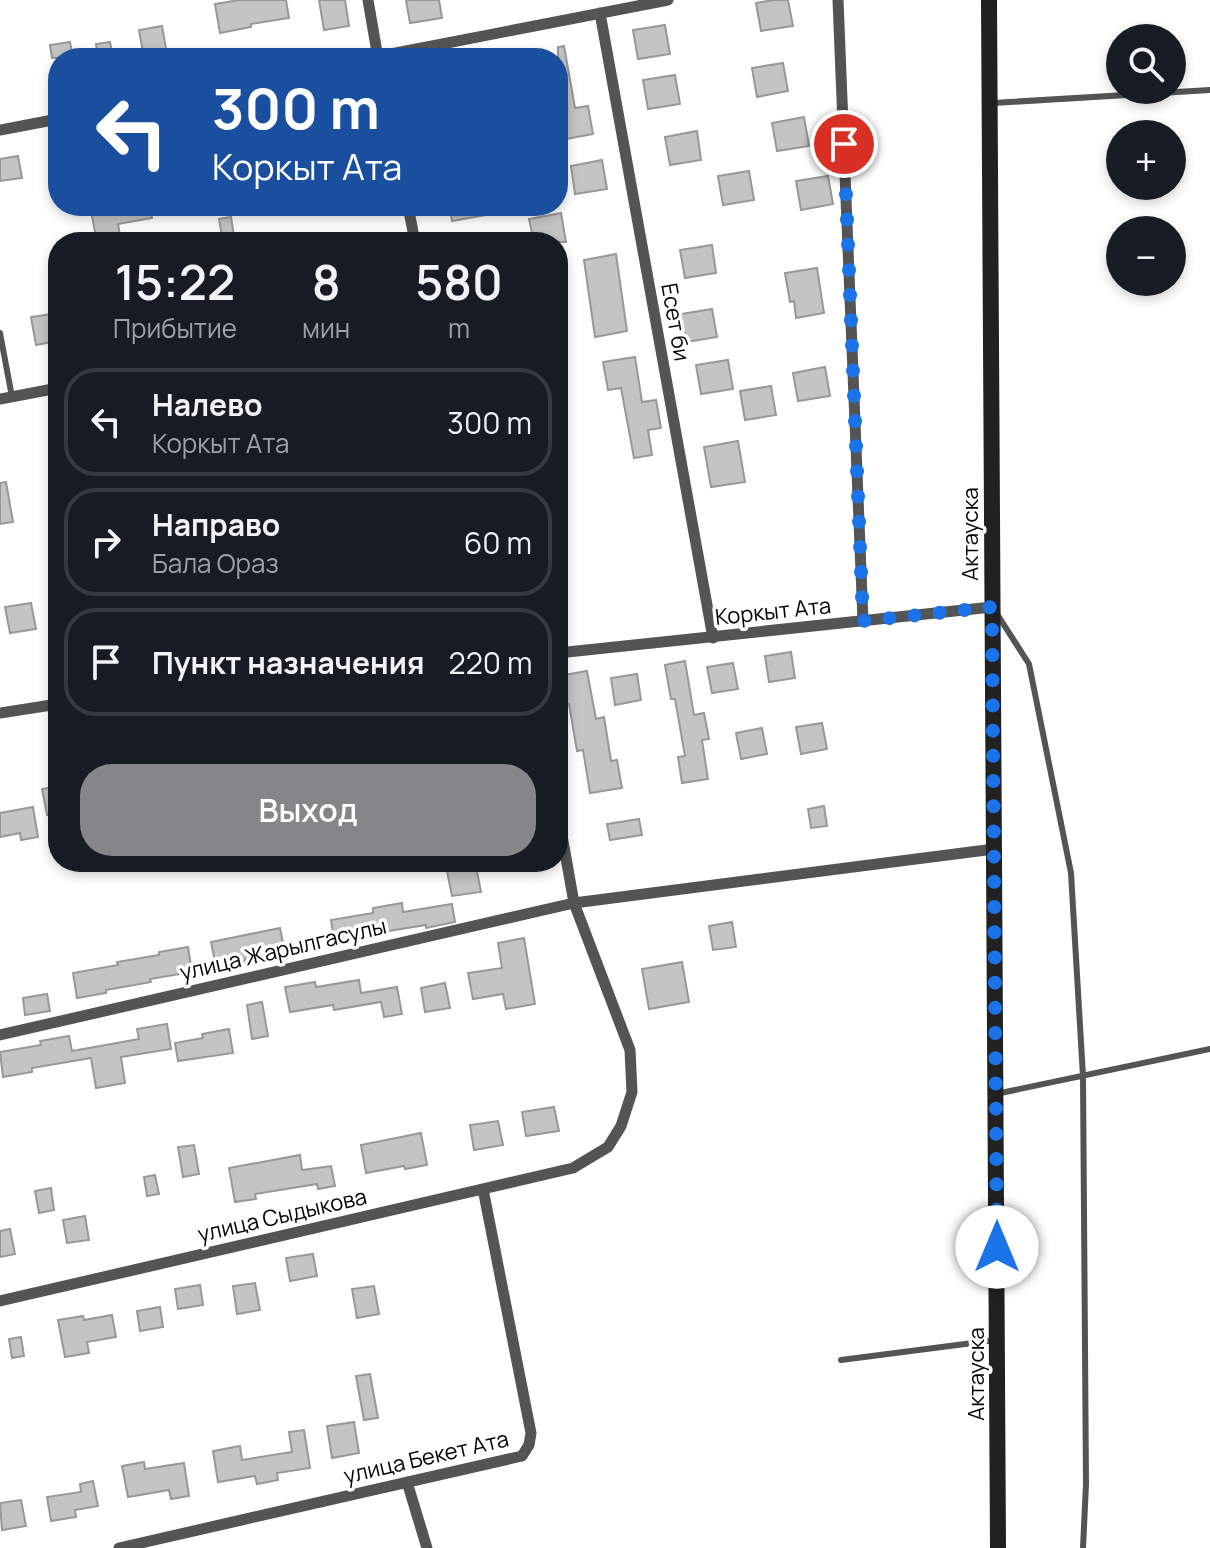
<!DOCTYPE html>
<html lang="ru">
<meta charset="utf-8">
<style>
:root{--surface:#171b24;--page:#242831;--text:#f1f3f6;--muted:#9ea1a6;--line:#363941;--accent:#858687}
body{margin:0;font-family:Manrope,sans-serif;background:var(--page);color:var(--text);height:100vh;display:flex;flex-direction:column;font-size:30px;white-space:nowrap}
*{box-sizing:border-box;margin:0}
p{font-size:26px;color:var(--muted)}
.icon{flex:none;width:44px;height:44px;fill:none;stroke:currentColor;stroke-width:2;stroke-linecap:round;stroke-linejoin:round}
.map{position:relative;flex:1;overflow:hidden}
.sheet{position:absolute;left:48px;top:232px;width:520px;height:640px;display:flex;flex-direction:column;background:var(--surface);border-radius:32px;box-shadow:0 4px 12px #0003}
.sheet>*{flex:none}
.banner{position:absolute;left:48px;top:48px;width:520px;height:168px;border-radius:32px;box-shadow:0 4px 12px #0003;background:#1a4fa0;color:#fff;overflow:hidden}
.tools{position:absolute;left:1106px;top:24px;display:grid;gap:16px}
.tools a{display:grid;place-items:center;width:80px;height:80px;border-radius:50%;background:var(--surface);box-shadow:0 4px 12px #0003;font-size:40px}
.pin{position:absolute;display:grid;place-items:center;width:68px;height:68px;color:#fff;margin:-34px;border:4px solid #fff;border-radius:50%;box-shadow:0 2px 8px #0007}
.me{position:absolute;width:88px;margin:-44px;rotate:0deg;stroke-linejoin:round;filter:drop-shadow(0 0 6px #0008)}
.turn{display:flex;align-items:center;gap:28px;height:168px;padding:0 32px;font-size:36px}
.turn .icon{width:104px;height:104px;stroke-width:2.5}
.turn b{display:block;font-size:56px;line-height:68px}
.eta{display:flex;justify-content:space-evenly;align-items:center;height:136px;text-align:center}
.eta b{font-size:48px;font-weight:600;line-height:56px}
.cta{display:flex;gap:16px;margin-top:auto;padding:16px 32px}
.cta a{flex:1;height:92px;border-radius:32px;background:var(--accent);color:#fff;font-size:32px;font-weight:600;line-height:92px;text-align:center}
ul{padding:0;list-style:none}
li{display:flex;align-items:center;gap:24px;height:108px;margin:0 16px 12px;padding:0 16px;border:4px solid var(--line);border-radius:32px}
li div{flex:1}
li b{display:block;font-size:30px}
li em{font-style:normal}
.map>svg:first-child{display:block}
.building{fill:#c4c4c4;stroke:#989898;stroke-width:2}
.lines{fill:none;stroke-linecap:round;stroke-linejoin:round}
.service{stroke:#545454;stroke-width:6}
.minor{stroke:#545454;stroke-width:11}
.secondary{stroke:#212121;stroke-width:16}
.route{stroke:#1a73e8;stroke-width:14;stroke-dasharray:0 25.2}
.labels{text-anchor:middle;stroke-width:7;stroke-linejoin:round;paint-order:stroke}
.street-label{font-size:22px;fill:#000;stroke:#fff}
</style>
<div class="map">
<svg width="1210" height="1548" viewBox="0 0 1210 1548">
<rect width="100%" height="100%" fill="#fff"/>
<!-- building -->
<path class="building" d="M239 0H286L289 18 251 24V27L220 33 215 4Z
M319 0H345L349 26 324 30Z
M406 0H439L442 18 410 23Z
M773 0H788L793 26 761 31 756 3Z
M665 25 670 54 638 59 633 30Z
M162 26 167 54 144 58 139 30Z
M70 42 73 58H52L50 45Z
M110 42 113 58H98L96 44Z
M564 46 575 108 588 106 593 134 561 140 558 119V47Z
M783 63 788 91 757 97 752 68Z
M675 75 680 104 648 109 643 80Z
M804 117 809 146 777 151 772 123Z
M697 131 701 160 670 165 665 137Z
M18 156 22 178 0 181V159Z
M602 160 607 189 575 194 571 166Z
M749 171 754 200 723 205 718 176Z
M828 176 833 204 801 210 796 181Z
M90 206H150L152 218 118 224 121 242H97Z
M449 206H502L503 212 452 221Z
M561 213 566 242H534L529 219Z
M231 217 235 242H223L219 219Z
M712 245 716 273 685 278 680 250Z
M616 254 627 331 595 337 584 260Z
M817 268 824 313 796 318 794 301 790 302 785 273Z
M712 309 717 337 686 342 681 314Z
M58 313V341L36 345 31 317Z
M635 357 642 402 656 400 661 428 648 430 652 455 634 458 621 388 608 390 603 362Z
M728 360 733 389 701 394 696 365Z
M825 367 830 396 798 401 793 373Z
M771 386 776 415 745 420 740 391Z
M738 441 745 482 711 487 704 447Z
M6 482 13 522 0 524V483Z
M31 603 36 629 10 633 5 607Z
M791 652 795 678 769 682 765 656Z
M685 661 694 715 704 713 709 739 702 740 708 779 682 783 678 757 685 756 675 699H671L665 665Z
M733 663 738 689 712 693 707 667Z
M587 671 596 719 604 717 611 761 617 760 622 788 590 793 583 750 577 751 569 704 561 705 558 689V676Z
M637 674 641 700 615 705 611 678Z
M822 723 827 749 801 754 796 727Z
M762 728 767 754 741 759 736 733Z
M58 786V813L47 815 42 789Z
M824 806 827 826 811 828 808 809Z
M33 807 38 837 21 840 20 833 0 837V813Z
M639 819 642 835 610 840 607 824Z
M476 866 481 892 452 896 447 871Z
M402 903 403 912 452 904 455 922 426 928V925L364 935 365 940 335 945 331 920 373 913V908Z
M732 922 736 947 713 950 709 926Z
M280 928 285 953 245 959V962L216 967 211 942Z
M524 938 535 1004 506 1009 503 994 473 999 468 973 502 968 498 943Z
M188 947 192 972 150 979 151 982 106 990V993L77 998 73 973 118 965 117 962 159 955V952Z
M682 962 689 1002 649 1009 642 969Z
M359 980 361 993 397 987 402 1014 384 1017 381 1002 334 1010 333 1005 290 1012 285 987 315 982 316 987Z
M445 983 450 1008 425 1012 421 988Z
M47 994 50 1011 25 1015 23 998Z
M262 1002 268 1036 252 1039 247 1005Z
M167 1024 171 1049 121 1057 125 1083 96 1088 91 1058 32 1068V1072L3 1077 0 1052 41 1045 40 1041 69 1036 72 1051 139 1039 137 1029Z
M229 1029 233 1053 178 1061 175 1043 203 1038 202 1034Z
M554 1107 559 1131 526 1136 522 1112Z
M498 1121 503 1145 474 1150 470 1125Z
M421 1133 427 1165 405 1169 404 1166 366 1173 361 1145Z
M194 1145 199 1174 183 1177 178 1147Z
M300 1155 302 1170 331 1166 335 1186 318 1189 317 1184 255 1194 256 1199 235 1202 229 1168Z
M155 1175 159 1194 147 1196 144 1177Z
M51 1188 54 1210 39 1213 35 1191Z
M85 1216 89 1240 67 1243 63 1220Z
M10 1229 15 1254 0 1257V1231Z
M313 1254 317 1276 290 1281 286 1258Z
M255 1283 260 1310 237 1314 233 1286Z
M200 1285 203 1305 178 1309 175 1289Z
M374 1286 379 1314 357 1318 352 1289Z
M160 1307 163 1327 140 1331 137 1311Z
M112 1315 116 1337 87 1342 89 1353 65 1357 58 1320 83 1316 84 1320Z
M21 1337 24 1356 12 1358 9 1339Z
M370 1374 378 1418 364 1420 356 1376Z
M354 1422 359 1453 332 1458 327 1426Z
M304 1430 310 1468 277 1473 278 1480 257 1484 255 1476 218 1482 213 1451 240 1446 242 1460 292 1452 289 1432Z
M144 1462 145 1469 184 1463 189 1496 171 1499 169 1490 128 1497 122 1466Z
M93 1481 98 1506 75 1510 76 1517 51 1521 47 1497 81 1492 80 1484Z
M21 1500 26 1526 2 1530 0 1503Z"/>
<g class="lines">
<!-- service -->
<path class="service" d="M993 103 1210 90
M0 333 12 397
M997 614 1029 664 1071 873 1083 1076 1086 1484 1083 1548
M996 1094 1210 1049
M841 1360 996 1340"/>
<!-- minor -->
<path class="minor" d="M368 0 378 58
M838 0 863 621
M600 13 713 638
M370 58 668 0
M0 130 58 119
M408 206 415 242
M0 399 58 388
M558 653 992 607
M0 713 58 704
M0 1035 574 903 994 849
M0 1301 573 1168 608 1147 621 1126 632 1092 630 1050 574 903 558 813
M407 1482 427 1548
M119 1548 522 1456 529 1445 531 1433 483 1189"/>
<!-- secondary -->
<path class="secondary" d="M989 0 998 1548"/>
</g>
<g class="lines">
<!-- route -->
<path class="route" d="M844 144 863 621 992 607 997 1247"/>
</g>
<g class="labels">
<!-- street labels -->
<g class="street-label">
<text transform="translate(676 322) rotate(80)" y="8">Есет би</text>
<text transform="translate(970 534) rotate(-90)" y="8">Актауска</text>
<text transform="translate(773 611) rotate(-6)" y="8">Коркыт Ата</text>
<text transform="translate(283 949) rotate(-13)" y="8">улица Жарылгасулы</text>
<text transform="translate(282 1215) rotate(-13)" y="8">улица Сыдыкова</text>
<text transform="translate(976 1374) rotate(-90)" y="8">Актауска</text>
<text transform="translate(426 1457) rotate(-13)" y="8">улица Бекет Ата</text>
</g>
</g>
</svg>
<div class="tools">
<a><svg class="icon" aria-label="search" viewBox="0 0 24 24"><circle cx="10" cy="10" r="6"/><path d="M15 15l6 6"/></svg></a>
<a>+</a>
<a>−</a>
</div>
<div class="pin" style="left:844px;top:144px;background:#d93025"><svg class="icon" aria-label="arrive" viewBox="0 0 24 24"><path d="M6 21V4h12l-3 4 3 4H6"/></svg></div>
<svg class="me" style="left:997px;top:1247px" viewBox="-20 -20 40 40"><circle r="19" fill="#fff"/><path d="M0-13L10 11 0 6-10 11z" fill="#1a73e8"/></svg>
<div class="banner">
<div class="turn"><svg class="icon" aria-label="left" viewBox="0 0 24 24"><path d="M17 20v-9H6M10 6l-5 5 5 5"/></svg><div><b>300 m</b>Коркыт Ата</div></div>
</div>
<section class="sheet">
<div class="eta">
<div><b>15:22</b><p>Прибытие</p></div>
<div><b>8</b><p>мин</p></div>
<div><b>580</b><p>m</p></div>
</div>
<ul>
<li><svg class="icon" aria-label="left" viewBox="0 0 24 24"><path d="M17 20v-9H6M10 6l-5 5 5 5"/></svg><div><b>Налево</b><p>Коркыт Ата</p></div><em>300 m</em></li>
<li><svg class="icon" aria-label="right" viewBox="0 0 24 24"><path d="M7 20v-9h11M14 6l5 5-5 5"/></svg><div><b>Направо</b><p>Бала Ораз</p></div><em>60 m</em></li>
<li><svg class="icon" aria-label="arrive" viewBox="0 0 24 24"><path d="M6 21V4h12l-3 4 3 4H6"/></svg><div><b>Пункт назначения</b></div><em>220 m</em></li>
</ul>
<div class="cta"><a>Выход</a></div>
</section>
</div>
